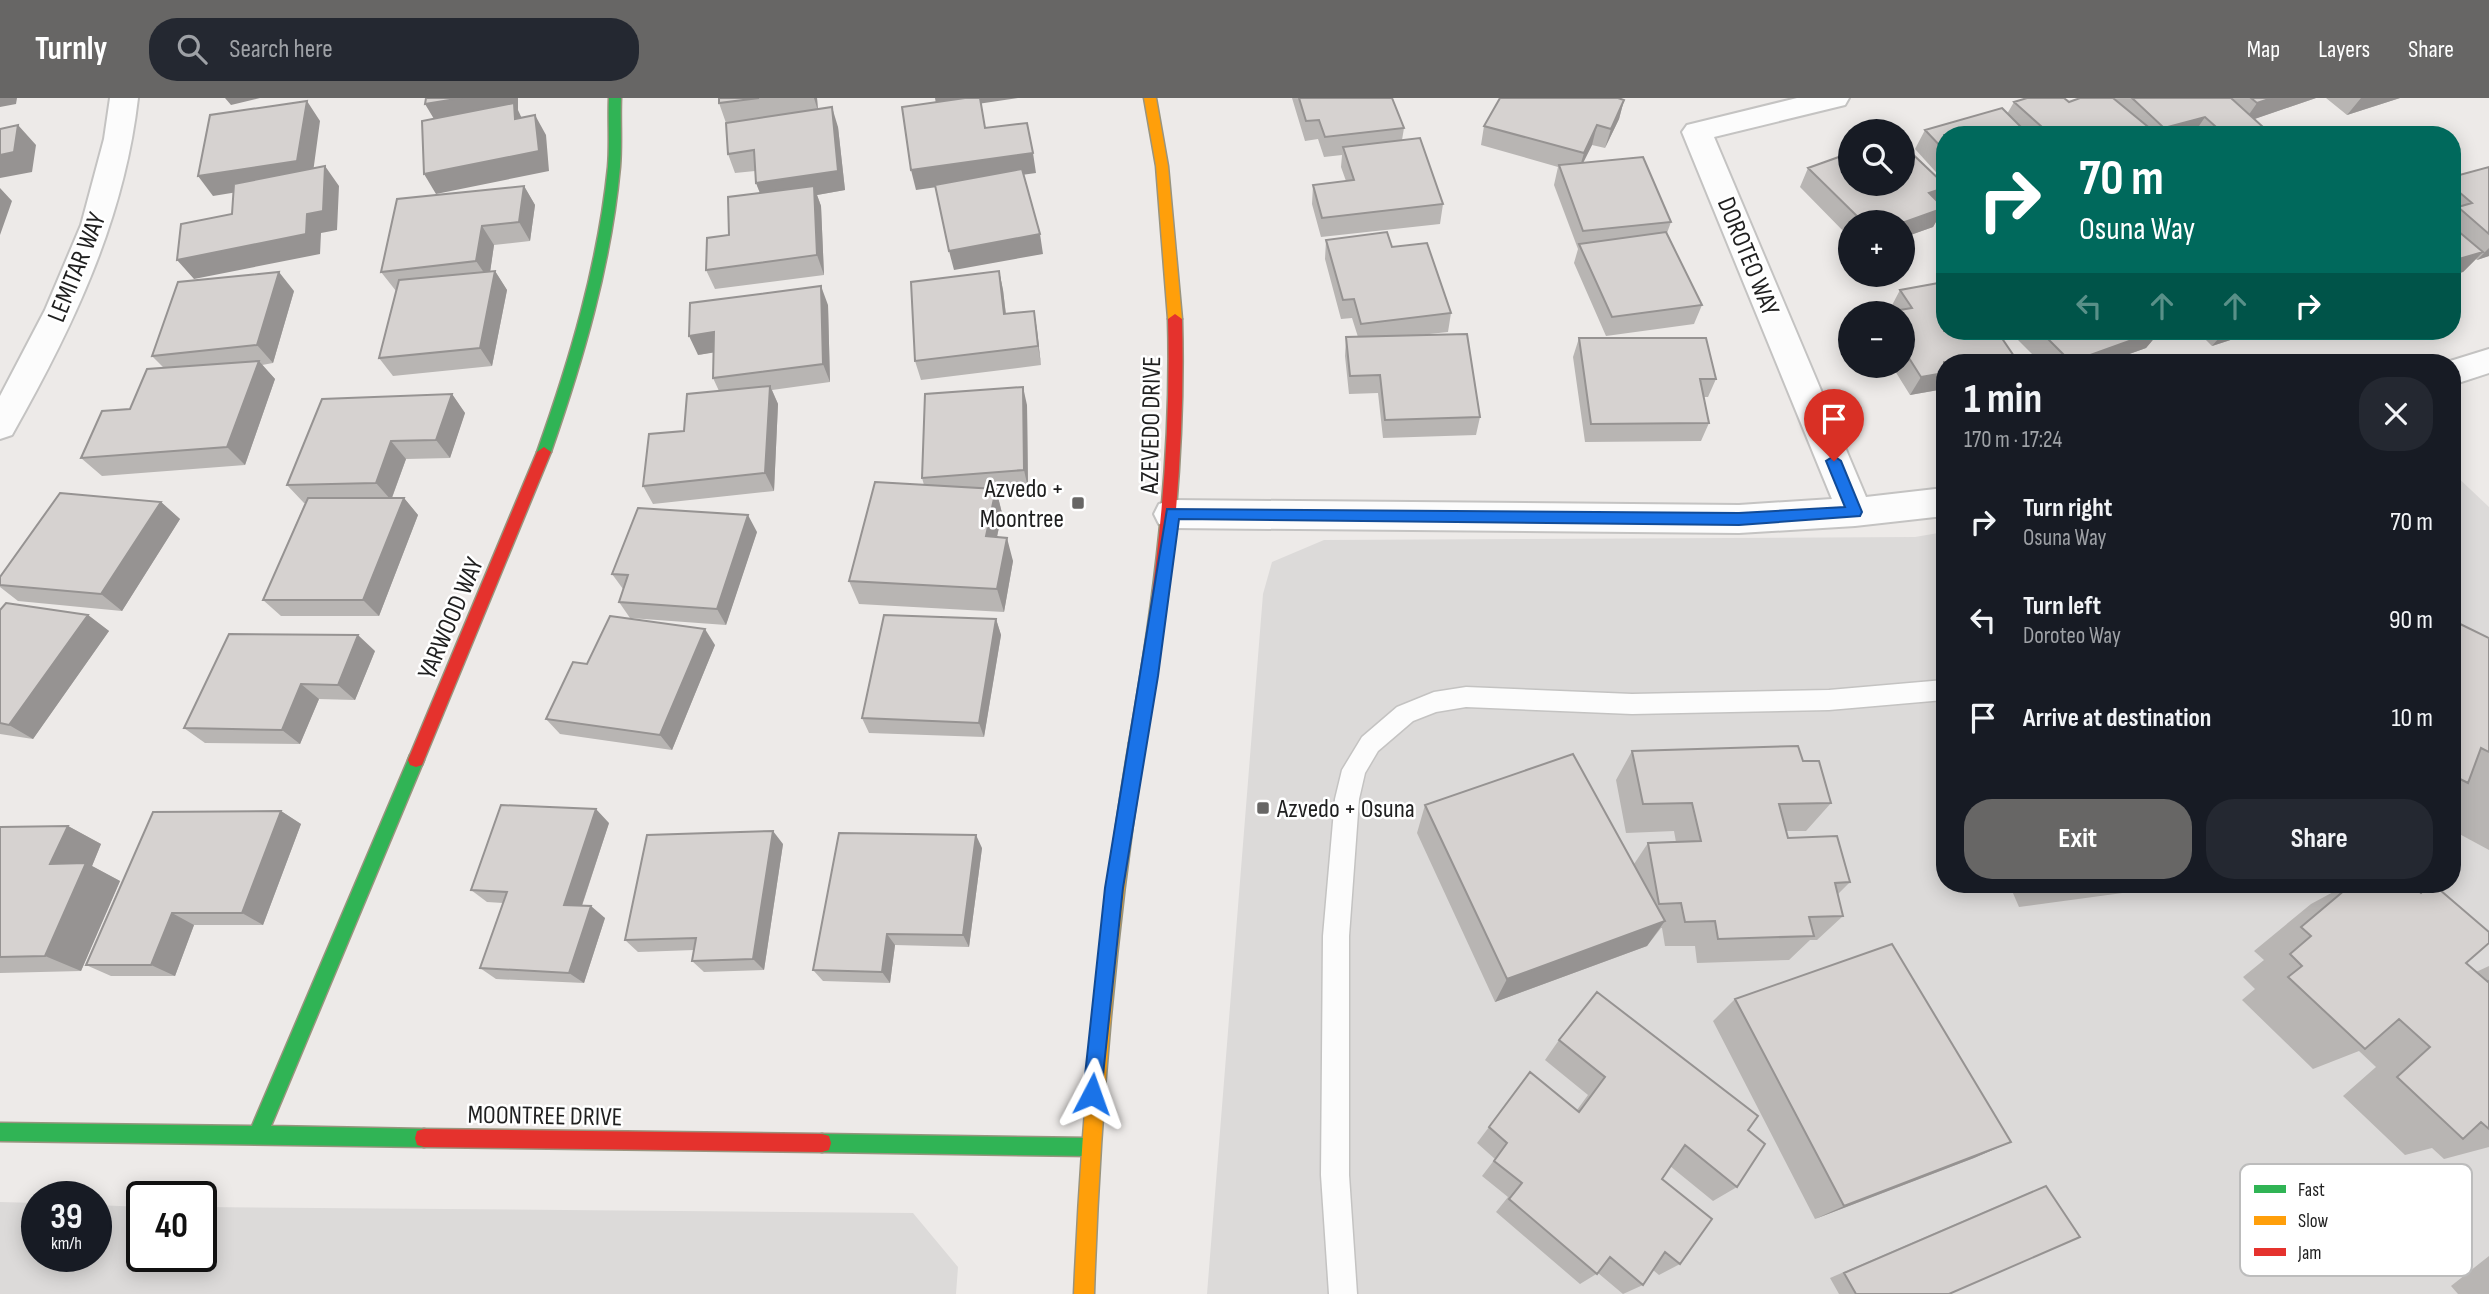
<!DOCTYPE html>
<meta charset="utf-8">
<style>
:root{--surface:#171b24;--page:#242831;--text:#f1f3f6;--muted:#9ea1a6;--accent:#676665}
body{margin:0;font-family:"Sofia Sans Condensed",sans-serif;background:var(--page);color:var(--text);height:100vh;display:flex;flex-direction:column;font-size:26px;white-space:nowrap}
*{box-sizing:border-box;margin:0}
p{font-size:23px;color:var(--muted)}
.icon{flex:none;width:38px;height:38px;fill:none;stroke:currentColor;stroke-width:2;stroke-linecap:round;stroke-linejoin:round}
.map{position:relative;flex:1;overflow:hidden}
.sheet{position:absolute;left:1936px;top:256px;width:525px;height:539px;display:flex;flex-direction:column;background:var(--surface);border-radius:28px;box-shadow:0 4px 18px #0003}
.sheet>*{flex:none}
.guide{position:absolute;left:1936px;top:28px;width:525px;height:214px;border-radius:28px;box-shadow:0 4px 18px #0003;background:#00695c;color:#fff;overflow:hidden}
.tools{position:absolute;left:1838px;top:21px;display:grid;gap:14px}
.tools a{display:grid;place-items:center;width:77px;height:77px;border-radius:50%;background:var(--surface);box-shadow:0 4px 18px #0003;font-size:35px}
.speed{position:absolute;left:21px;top:1083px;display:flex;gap:14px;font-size:35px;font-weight:700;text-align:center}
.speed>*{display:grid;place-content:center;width:91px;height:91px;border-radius:50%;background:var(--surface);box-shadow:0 4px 18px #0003;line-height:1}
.speed small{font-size:18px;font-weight:400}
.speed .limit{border:4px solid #111;border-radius:10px;background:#fff;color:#111}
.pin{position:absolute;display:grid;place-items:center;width:60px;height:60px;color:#fff;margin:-72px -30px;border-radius:50% 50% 50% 0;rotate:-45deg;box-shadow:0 0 7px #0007}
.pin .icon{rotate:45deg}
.me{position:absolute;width:77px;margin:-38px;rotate:4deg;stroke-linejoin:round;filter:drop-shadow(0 0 5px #0008)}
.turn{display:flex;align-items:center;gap:24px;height:147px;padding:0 28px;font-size:32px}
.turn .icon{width:91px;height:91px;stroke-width:2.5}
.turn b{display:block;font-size:49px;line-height:60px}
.lanes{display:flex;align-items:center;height:66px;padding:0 28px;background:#0003;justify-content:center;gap:35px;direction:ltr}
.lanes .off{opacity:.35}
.round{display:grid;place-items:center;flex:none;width:74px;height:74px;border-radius:28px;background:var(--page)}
.summary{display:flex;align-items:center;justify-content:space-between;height:119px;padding:0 28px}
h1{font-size:42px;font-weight:700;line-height:52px}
.primary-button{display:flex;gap:14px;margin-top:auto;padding:14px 28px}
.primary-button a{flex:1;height:80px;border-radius:28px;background:var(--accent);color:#fff;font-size:28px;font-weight:700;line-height:80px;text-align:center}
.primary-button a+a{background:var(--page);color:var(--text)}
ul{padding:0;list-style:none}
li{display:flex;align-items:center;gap:21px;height:98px;padding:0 28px}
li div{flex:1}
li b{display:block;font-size:26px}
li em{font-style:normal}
header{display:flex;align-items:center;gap:42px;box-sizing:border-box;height:98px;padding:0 35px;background:var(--accent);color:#fff}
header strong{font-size:33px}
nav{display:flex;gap:38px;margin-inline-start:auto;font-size:24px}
.search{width:490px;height:63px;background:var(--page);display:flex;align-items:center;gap:18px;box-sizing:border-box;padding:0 24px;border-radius:28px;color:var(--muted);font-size:26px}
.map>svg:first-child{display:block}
.residential{fill:#dcdad9}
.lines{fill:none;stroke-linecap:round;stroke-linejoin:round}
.lane-casing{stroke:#c4c3c2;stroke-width:3}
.street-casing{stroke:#c4c3c2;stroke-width:4}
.fast-casing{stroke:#99947e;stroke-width:3}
.slow-casing{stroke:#99947e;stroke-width:3}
.jam-casing{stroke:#99947e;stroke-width:3}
.lane{fill:#fcfcfc;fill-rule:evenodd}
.street{fill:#fcfcfc;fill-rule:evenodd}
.fast{fill:#30b455;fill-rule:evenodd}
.slow{fill:#ff9f0a;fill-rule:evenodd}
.jam{fill:#e5322d;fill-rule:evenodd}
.wall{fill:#b8b5b3}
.shaded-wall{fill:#969392}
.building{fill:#d6d2d0;stroke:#969392;stroke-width:2}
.route{fill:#1a73e8;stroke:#114b97;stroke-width:2}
.poi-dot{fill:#676665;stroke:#fff;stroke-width:2.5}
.labels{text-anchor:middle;stroke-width:5;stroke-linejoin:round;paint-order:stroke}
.street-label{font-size:26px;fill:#1f1f1f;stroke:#fff}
.poi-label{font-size:26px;fill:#1f1f1f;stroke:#fff;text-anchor:end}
.key{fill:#fff;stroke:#bcbcbc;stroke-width:2}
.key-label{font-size:19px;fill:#1f1f1f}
</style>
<header>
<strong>Turnly</strong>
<div class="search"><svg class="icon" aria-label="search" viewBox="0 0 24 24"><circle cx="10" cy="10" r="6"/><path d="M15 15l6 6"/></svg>Search here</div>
<nav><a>Map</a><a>Layers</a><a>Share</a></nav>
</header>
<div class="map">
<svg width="2489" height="1196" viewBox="0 0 2489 1196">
<rect width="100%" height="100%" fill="#edeae8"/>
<!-- residential -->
<path class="residential" d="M2452 374 2489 409V1196H1207L1263 496 1272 464 1324 442 1915 439 1944 434V786H2452Z
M0 1104 37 1105V1158H96V1107L142 1109V1158H201V1109L913 1115 958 1169 956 1196H0Z"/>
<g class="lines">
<defs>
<path id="lane" d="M1944 582V602L1829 612 1632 616 1466 609 1436 614 1413 623 1378 653 1365 675 1359 701 1349 838V1077L1357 1196H1329L1321 1077 1323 838 1335 701 1342 672 1362 639 1397 609 1434 594 1466 589 1632 596 1829 592Z"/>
<path id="street" d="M110 0H138C124 123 72 231 12 337L0 341V298L45 212 81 127 104 41Z
M1797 0H1849L1845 7 1714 39 1866 399 1944 390V418L1855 428 1739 435 1172 430 1159 426 1154 416 1159 406 1172 402 1739 407 1832 401 1682 34 1687 27Z
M2489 251V275L2452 287V264H2447Z"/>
<path id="fast" d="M609 0H621C620 23 622 46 620 69 611 167 583 262 551 354L544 359 537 354C570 262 598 167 608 69 610 46 608 23 609 0Z
M416 655 422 657 424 662 271 1028 424 1031 431 1033 433 1040 431 1047 424 1049 0 1043V1025L252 1028 408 662 410 657Z
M822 1036 1089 1040 1096 1042 1098 1049 1096 1056 1089 1058 822 1054 815 1052 813 1045 815 1038Z"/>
<path id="slow" d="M1144 0H1156L1168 68 1182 221 1175 226 1168 221 1156 68Z
M1137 638 1143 640 1145 645C1116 828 1100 1011 1094 1196H1074C1082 1011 1098 828 1129 645L1131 640Z"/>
<path id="jam" d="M1175 216 1182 221C1186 364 1169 504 1145 645L1143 650 1137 652 1131 650 1129 645C1154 504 1172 364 1168 221Z
M544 349 551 354 424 662 422 667 416 669 410 667 408 662 537 354Z
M424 1031 822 1036 829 1038 831 1045 829 1052 822 1054 424 1049 417 1047 415 1040 417 1033Z"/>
</defs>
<!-- lane casing -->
<use href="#lane" class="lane-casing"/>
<!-- street casing -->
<use href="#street" class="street-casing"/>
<!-- fast casing -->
<use href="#fast" class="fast-casing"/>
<!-- slow casing -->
<use href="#slow" class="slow-casing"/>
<!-- jam casing -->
<use href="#jam" class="jam-casing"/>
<!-- lane -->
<use href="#lane" class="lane"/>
<!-- street -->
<use href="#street" class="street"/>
<!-- fast -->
<use href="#fast" class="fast"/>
<!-- slow -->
<use href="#slow" class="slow"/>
<!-- jam -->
<use href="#jam" class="jam"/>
</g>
<!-- wall -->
<path class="wall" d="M719 0H817L818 11 838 29 845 92 817 97 821 108 824 177 715 191 706 172 729 137 760 95 756 85 755 73 735 75 728 56 726 25 719 5Z
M1292 0H1392L1404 30 1402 42 1443 106 1440 126 1321 139 1312 106 1313 87 1346 83 1341 69 1342 57 1324 59 1318 41 1305 43Z
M2080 0H2316L2254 21 2257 37H1944V83L1915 51 1925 32 2007 16 2014 4H2069Z
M2326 0H2400L2347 17Z
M1624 2 1619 21 1605 50 1592 47 1583 65 1671 124 1667 135 1702 207 1694 226 1606 238 1574 165 1578 151 1554 87 1558 69 1481 47 1484 28Z
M1843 48 1944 86V94L1939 105 1944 110 1933 129 1902 140V124H1850V140L1800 89 1808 70 1837 60Z
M2489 69V158L2477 162 2476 161 2463 174 2452 177V79Z
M524 88 535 107 530 143 494 147 490 173H495L507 192 492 268 393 278 379 260 396 193 381 174Z
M1326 142 1392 149 1451 215 1448 234 1420 237 1480 319 1476 337 1383 340 1378 295 1349 296 1345 258 1346 239H1358L1352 220 1341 221 1325 161Z
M999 173 1003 192 1006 216 1034 213 1041 267 921 282 915 263Z
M1900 192 1944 264V291L1910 297 1892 268H1902V215H1881L1891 213 1890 211Z
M294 193 273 265 262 267 275 281 245 367 102 378 81 360 130 311 164 270 152 258Z
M828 207 830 284 772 292 778 306 774 393 653 406 643 388 684 333 719 293 713 280 714 254 698 257Z
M2009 233H2171L2157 237 2146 250 2107 264H2040Z
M2197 233H2258L2212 248Z
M1579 240 1716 281 1708 299H1704L1709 325 1701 343 1585 344 1573 259Z
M452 296 465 315 450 360 406 361 392 400H404L418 417 379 518H281L263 502 305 405H304L287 387Z
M1027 307 1028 390 996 392 1002 415 997 439 1013 463 1004 514 859 506 849 483 924 387 922 380Z
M161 404 180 421 122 513 18 503 0 489V479Z
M757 434 726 527 630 520 619 504 623 491 612 476Z
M0 512 88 517 109 533 33 641 0 636Z
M996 521 1001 537 984 639 869 635 862 620Z
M2454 523 2489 540V752L2452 732V720L2460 696 2455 693 2452 694V524Z
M715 547 672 652 560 636 546 621 587 566Z
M375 553 355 602 319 601 300 646 205 645 184 630Z
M1632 653 1803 663 1831 705 1806 733H1786L1788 740 1850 784 1838 796 1843 818 1817 842H1810L1789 862 1697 865 1695 848H1665L1662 830H1661L1647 848 1495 904 1417 735 1425 707 1634 766 1648 745 1676 744 1674 733 1626 735 1616 682Z
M281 713 301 726 263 827H194L175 878H111L86 867Z
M609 725 582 808 605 820 584 885 496 881 480 870 503 805 487 804 471 792Z
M68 728 101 746 92 768 120 783 81 873 0 875V729Z
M783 746 764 872 704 874 692 863 694 852 638 854 625 842Z
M982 750 969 849 895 847 890 885 823 883 813 872Z
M2009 786H2189L2019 809Z
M2348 786H2410L2418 792 2430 786 2466 865 2476 874 2489 868V1049L2444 1061 2432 1050 2405 1057 2343 998 2376 969 2359 953 2313 971 2242 902 2255 891 2243 879 2264 862 2254 853 2311 806Z
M1735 901 2011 1044 1974 1060 1815 1121 1713 923Z
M1559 942 1748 1032 1737 1089 1713 1103 1670 1068 1662 1081 1680 1166 1659 1177 1653 1172 1643 1187 1623 1196 1598 1175 1580 1186 1496 1114 1508 1099 1482 1078 1495 1061 1477 1045 1489 1029 1577 1012 1588 997 1545 962Z
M2046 1088 1949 1196H1839L1830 1180 2028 1095Z
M2489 1158V1196H2458L2451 1188Z"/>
<!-- shaded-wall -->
<path class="shaded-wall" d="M0 0H17L16 6 0 9Z
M225 0H260L231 7Z
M462 0H518V12L524 25 437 26 425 6Z
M814 0H817L818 13Z
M935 0H1018L937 12Z
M2272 0H2316L2243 25 2257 5Z
M2361 0H2400L2347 17Z
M1624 2 1619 21 1605 50 1611 31Z
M307 3 320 23 312 82 213 98 198 78Z
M832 9 838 29 845 92 817 97 821 108 824 177 817 157 764 105 756 85Z
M535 17 546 37 549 73 436 96 424 76Z
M2205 19 2193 37H2159L2164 30Z
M18 27 36 47 32 74 0 80V57Z
M1597 27 1592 47 1578 75 1584 55Z
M2263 29 2257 37H2234Z
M1033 55 1036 75 916 92 911 72Z
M325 68 339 88 337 132 321 135 320 156 194 181 177 162 307 116Z
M524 88 535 107 530 143 519 124Z
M0 90 12 103 0 137Z
M1944 90V94L1937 108 1929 95Z
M1944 110 1933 129 1902 140V125Z
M482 128 494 147 489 182 476 163Z
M1040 136 1043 156 954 172 949 153Z
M2489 150V158L2477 162Z
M2483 154 2463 174 2452 177V163Z
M495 173 507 192 492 268 480 250Z
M999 173 1003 192 1008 235 1004 216Z
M279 174 294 193 273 265 257 247Z
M821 188 828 207 830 284 823 266Z
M1034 213 1037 232 1041 267 1038 248Z
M2155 233H2171L2157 237 2146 250 2107 264H2071Z
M2225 233H2258L2212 248Z
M714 234 723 253 698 257 689 238Z
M259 263 275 281 245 367 227 349Z
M1944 275V291L1910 297 1921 279Z
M770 288 778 306 774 393 765 375Z
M1023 289 1027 307 1028 390 1024 372Z
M452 296 465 315 450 360 436 342Z
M391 343 406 361 391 402 376 385Z
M996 391 1002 415 992 462 986 438Z
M404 400 418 417 379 518 363 502Z
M161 404 180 421 122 513 101 496Z
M748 417 757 434 726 527 717 511Z
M1007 440 1013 463 1004 514 997 491Z
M88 517 109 533 33 641 9 627Z
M996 521 1001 537 984 639 979 625Z
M705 531 715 547 672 652 660 637Z
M358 537 375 553 355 602 338 587Z
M301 586 319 601 300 646 282 632Z
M596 711 609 725 578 819 564 807Z
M281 713 301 726 263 827 242 815Z
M68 728 101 746 92 768 120 783 81 873 45 858 50 766Z
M773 733 783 746 764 872 753 861Z
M976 737 982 750 969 849 963 837Z
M591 808 605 820 584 885 569 875Z
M172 815 194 827 175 878 151 867Z
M1665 823 1647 848 1495 904 1507 881Z
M887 836 895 847 890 885 882 874Z
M2011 1044 1974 1060 1815 1121 1844 1108Z"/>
<!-- building -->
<path class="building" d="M426 0H462L425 6Z
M719 0H759L719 5Z
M965 0H980L985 30 1027 25 1033 55 911 72 902 9Z
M1299 0H1392L1404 30 1325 39 1319 22 1306 23Z
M1500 0H1618L1624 2 1611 31 1597 27 1584 55 1484 28Z
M2027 0H2064L2069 4 2080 0H2113L2158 37H2051L2014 4Z
M2132 0H2231L2263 29 2234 37H2225L2205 19 2164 30Z
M2251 0H2272L2257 5Z
M307 3 297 63 198 78 210 17Z
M514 5 515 21 535 17 539 53 424 76 422 23Z
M832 9 838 73 756 85 754 52 728 56 726 25Z
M2002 10 2029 37H1944V52L1925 32Z
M18 27 14 54 0 57V31Z
M1420 40 1443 106 1322 120 1313 87 1354 82 1343 49Z
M1850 46V55L1843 48Z
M1902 46 1944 86V90L1929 95 1944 110 1902 125 1863 124 1808 70 1850 55V86H1902Z
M1643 59 1671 124 1583 133 1559 67Z
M325 68 323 113 307 116 306 136 177 162 181 126 232 116 234 86Z
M2489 69V136L2458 109 2472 105 2452 88V79Z
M1022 71 1040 136 949 153 935 87Z
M524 88 519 124 482 128 476 163 381 174 397 101Z
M814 88 817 157 706 172 707 140 729 137 728 99Z
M2452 128 2483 154 2452 163Z
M1387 134 1392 149 1427 145 1451 215 1361 226 1354 201 1343 202 1326 142Z
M1666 134 1702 207 1612 219 1579 146Z
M495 173 480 250 379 260 399 182Z
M999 173 1004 216 1034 213 1038 248 915 263 911 184Z
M279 174 257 247 152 258 178 184Z
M1944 184V233H1997L2018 264H1944V275L1921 279 1902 249V215H1881L1912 210 1900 192Z
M821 188 823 266 713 280 714 234 689 238 690 205Z
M2040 233H2157L2071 264Z
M1467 236 1480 319 1385 322 1380 277 1350 278 1346 239Z
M1579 240H1706L1716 281H1700L1709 325 1591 326Z
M259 263 227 349 81 360 102 313 130 311 147 271Z
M770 288 765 375 643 388 649 336 684 333 687 296Z
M1023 289 1024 372 922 380 925 296Z
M452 296 436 342 391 343 376 385 287 387 322 301Z
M875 384 996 391 986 438 1007 440 997 491 849 483Z
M60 395 161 404 101 496 0 487V479Z
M308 400H404L363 502H263Z
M638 410 748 417 717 511 619 504 628 477 612 476Z
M6 505 88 517 9 627 0 625V512Z
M884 517 996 521 979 625 862 620Z
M610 518 705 531 660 637 546 621 573 564 587 566Z
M2454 523 2489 540V654L2481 650 2468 685 2452 677V527Z
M229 536 358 537 338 587 301 586 282 632 184 630Z
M1798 648 1803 663H1819L1831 705 1779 706 1788 740 1837 738 1850 784 1835 785 1843 818 1809 819 1814 838 1718 841 1715 823 1685 824 1681 805 1659 806 1648 745 1701 743 1692 705 1643 706 1632 653Z
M1573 656 1665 823 1507 881 1425 707Z
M501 707 596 711 564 807 591 808 569 875 480 870 507 794 471 792Z
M281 713 242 815H172L151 867H86L153 714Z
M68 728 50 766 86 765 45 858 0 859V729Z
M773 733 753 861 692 863 696 840 625 842 647 737Z
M839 735 976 737 963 837 887 836 882 874 813 872Z
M2352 786H2366L2370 789 2374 786H2410L2421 795 2431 786H2433L2489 834V845L2466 865 2488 884 2489 883V1031L2481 1024 2463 1041 2397 979 2430 949 2399 921 2365 951 2288 879 2302 868 2290 856 2311 838 2301 829Z
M1892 846 2011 1044 1844 1108 1735 901Z
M1597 894 1758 1018 1748 1032 1765 1046 1737 1089 1685 1047 1662 1081 1712 1121 1680 1166 1665 1154 1643 1187 1610 1159 1597 1176 1509 1101 1522 1085 1494 1063 1507 1045 1489 1029 1530 974 1579 1014 1605 979 1559 942Z
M2046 1088 2080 1139 1949 1196H1856L1844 1175Z"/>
<!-- route -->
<path class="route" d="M1834 358 1841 363 1862 414 1860 418 1739 427 1179 421 1158 578 1123 790 1101 996 1099 1003 1092 1005 1086 1003 1083 996 1105 790 1167 411 1739 415 1845 409 1826 363Z"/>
<!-- markers -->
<g class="poi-dot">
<rect x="1071" y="398" width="14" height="14" rx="3.5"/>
<rect x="1256" y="703" width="14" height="14" rx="3.5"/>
</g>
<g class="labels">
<!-- street labels -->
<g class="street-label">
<text transform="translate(1749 158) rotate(68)" y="9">DOROTEO WAY</text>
<text transform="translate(76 169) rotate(-68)" y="9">LEMITAR WAY</text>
<text transform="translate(1150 327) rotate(-89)" y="9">AZEVEDO DRIVE</text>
<text transform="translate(450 520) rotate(-67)" y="9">YARWOOD WAY</text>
<text transform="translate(545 1017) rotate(1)" y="9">MOONTREE DRIVE</text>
</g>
<!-- poi labels -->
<g class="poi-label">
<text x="1064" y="399">Azvedo +<tspan x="1064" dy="30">Moontree</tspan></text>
<text x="1277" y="719" text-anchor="start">Azvedo + Osuna</text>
</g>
</g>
<!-- legend -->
<rect x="2240" y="1066" width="232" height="112" rx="10" class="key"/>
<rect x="2254" y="1087" width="32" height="8" fill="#30b455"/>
<rect x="2254" y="1118" width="32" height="9" fill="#ff9f0a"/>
<rect x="2254" y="1150" width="32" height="8" fill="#e5322d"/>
<g class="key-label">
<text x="2298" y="1098">Fast</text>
<text x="2298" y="1129">Slow</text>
<text x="2298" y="1161">Jam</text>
</g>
</svg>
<div class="tools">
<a><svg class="icon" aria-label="search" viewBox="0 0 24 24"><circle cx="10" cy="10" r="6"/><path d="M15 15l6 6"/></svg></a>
<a>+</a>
<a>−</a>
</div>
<div class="speed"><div>39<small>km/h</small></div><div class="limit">40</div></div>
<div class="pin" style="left:1834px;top:363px;background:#d93025"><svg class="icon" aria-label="arrive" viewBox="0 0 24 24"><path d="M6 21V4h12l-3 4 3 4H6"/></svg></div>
<svg class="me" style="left:1092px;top:996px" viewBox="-20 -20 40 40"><path d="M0-17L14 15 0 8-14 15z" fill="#1a73e8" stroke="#fff" stroke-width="4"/></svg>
<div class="guide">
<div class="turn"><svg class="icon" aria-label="right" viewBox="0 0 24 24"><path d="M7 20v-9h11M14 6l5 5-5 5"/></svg><div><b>70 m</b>Osuna Way</div></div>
<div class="lanes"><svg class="icon off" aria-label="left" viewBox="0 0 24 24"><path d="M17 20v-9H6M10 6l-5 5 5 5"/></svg><svg class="icon off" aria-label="ahead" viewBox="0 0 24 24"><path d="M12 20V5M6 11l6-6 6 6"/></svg><svg class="icon off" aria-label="ahead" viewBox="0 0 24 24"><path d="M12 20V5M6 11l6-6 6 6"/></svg><svg class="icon" aria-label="right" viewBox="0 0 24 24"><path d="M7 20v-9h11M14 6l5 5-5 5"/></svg></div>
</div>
<section class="sheet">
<div class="summary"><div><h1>1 min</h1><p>170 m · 17:24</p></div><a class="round"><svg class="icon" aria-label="close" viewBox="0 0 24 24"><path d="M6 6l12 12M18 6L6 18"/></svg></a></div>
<ul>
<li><svg class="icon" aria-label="right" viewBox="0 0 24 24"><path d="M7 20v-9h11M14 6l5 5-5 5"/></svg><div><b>Turn right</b><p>Osuna Way</p></div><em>70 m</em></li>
<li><svg class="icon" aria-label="left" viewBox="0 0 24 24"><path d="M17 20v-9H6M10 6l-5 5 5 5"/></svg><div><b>Turn left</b><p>Doroteo Way</p></div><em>90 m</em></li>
<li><svg class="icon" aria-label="arrive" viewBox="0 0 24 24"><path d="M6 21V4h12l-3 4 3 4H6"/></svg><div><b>Arrive at destination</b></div><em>10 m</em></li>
</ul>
<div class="primary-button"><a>Exit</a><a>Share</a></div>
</section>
</div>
